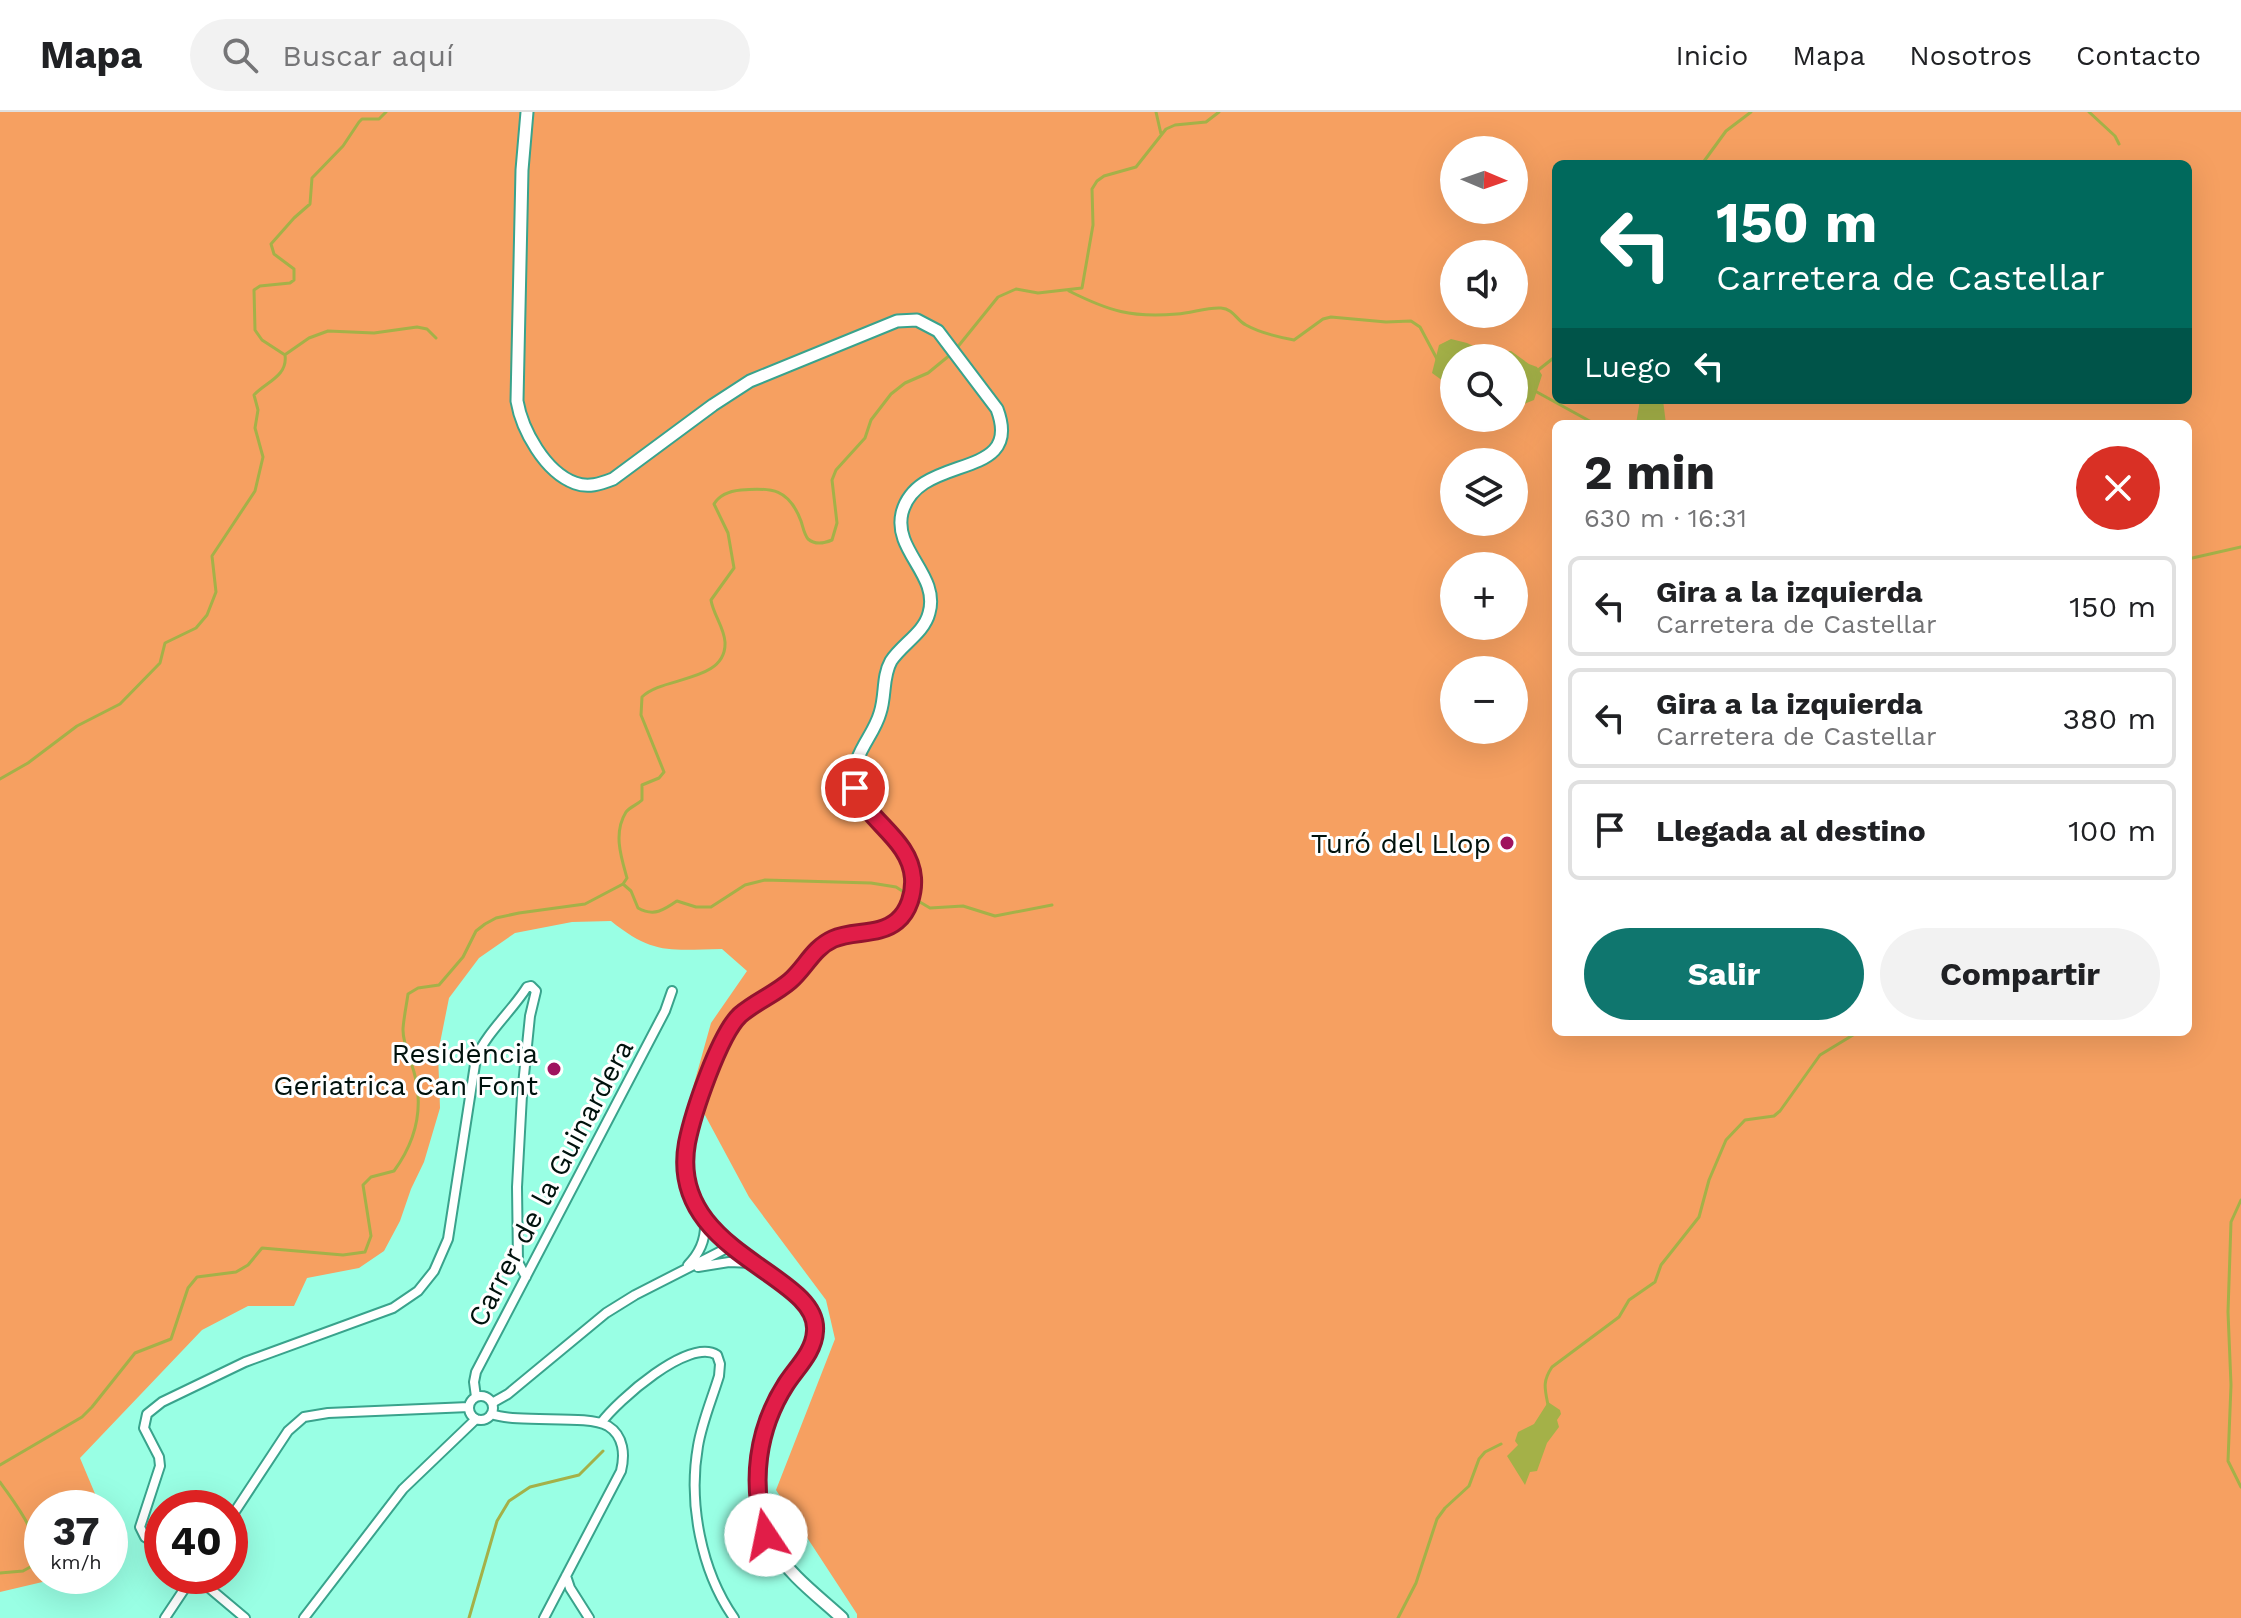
<!DOCTYPE html>
<html lang="es">
<meta charset="utf-8">
<style>
:root{--surface:#fff;--page:#f2f2f2;--text:#202124;--muted:#757577;--line:#e0e0e0;--accent:#0f766e}
body{margin:0;font-family:"Work Sans",sans-serif;background:var(--page);color:var(--text);height:100vh;display:flex;flex-direction:column;font-size:30px;white-space:nowrap}
*{box-sizing:border-box;margin:0}
p{font-size:26px;color:var(--muted)}
.icon{flex:none;width:44px;height:44px;fill:none;stroke:currentColor;stroke-width:2;stroke-linecap:round;stroke-linejoin:round}
.map{position:relative;flex:1;overflow:hidden}
.side{position:absolute;left:1552px;top:308px;width:640px;height:616px;display:flex;flex-direction:column;background:var(--surface);border-radius:12px;box-shadow:0 8px 32px #0002}
.side>*{flex:none}
.banner{position:absolute;left:1552px;top:48px;width:640px;height:244px;border-radius:12px;box-shadow:0 8px 32px #0002;background:#00695c;color:#fff;overflow:hidden}
.needle{width:52px;rotate:92deg}
.tools{position:absolute;left:1440px;top:24px;display:grid;gap:16px}
.tools a{display:grid;place-items:center;width:88px;height:88px;border-radius:50%;background:var(--surface);box-shadow:0 8px 32px #0002;font-size:40px}
.speed{position:absolute;left:24px;top:1378px;display:flex;gap:16px;font-size:40px;font-weight:700;text-align:center}
.speed>*{display:grid;place-content:center;width:104px;height:104px;border-radius:50%;background:var(--surface);box-shadow:0 8px 32px #0002;line-height:1}
.speed small{font-size:20px;font-weight:400}
.speed .limit{border:12px solid #d22;background:#fff;color:#111}
.pin{position:absolute;display:grid;place-items:center;width:68px;height:68px;color:#fff;margin:-34px;border:4px solid #fff;border-radius:50%;box-shadow:0 2px 8px #0007}
.me{position:absolute;width:88px;margin:-44px;rotate:349deg;stroke-linejoin:round;filter:drop-shadow(0 0 6px #0008)}
.turn{display:flex;align-items:center;gap:28px;height:168px;padding:0 32px;font-size:36px}
.turn .icon{width:104px;height:104px;stroke-width:2.5}
.turn b{display:block;font-size:56px;line-height:68px}
.then{display:flex;align-items:center;height:76px;padding:0 32px;background:#0003;gap:16px;font-size:30px}
.round{display:grid;place-items:center;flex:none;width:84px;height:84px;border-radius:42px;background:var(--page)}
.overview{display:flex;align-items:center;justify-content:space-between;height:136px;padding:0 32px}
h1{font-size:48px;font-weight:700;line-height:60px}
.action{display:flex;gap:16px;margin-top:auto;padding:16px 32px}
.action a{flex:1;height:92px;border-radius:48px;background:var(--accent);color:#fff;font-size:32px;font-weight:700;line-height:92px;text-align:center}
.action a+a{background:var(--page);color:var(--text)}
ul{padding:0;list-style:none}
li{display:flex;align-items:center;gap:24px;height:100px;margin:0 16px 12px;padding:0 16px;border:4px solid var(--line);border-radius:12px}
li div{flex:1}
li b{display:block;font-size:30px}
li em{font-style:normal}
header{display:flex;align-items:center;gap:48px;box-sizing:border-box;height:112px;padding:0 40px;background:var(--surface);border-bottom:2px solid var(--line)}
header strong{font-size:38px}
nav{display:flex;gap:44px;margin-inline-start:auto;font-size:28px}
.search{width:560px;height:72px;background:var(--page);display:flex;align-items:center;gap:20px;box-sizing:border-box;padding:0 28px;border-radius:44px;color:var(--muted);font-size:30px}
.map>svg:first-child{display:block}
.forest{fill:#f6a061;fill-rule:evenodd}
.water{fill:#a4b148}
.lines{fill:none;stroke-linecap:round;stroke-linejoin:round}
.stream{stroke:#a4b148;stroke-width:3}
.street-casing{stroke:#39a38c;stroke-width:12}
.secondary-casing{stroke:#39a38c;stroke-width:15}
.street{stroke:#fff;stroke-width:8}
.secondary{stroke:#fff;stroke-width:11}
.route-casing{stroke:#92132f;stroke-width:20}
.route{stroke:#e11d48;stroke-width:14}
.poi-dot{fill:#9f125e;stroke:#fff;stroke-width:3}
.labels{text-anchor:middle;stroke-width:6;stroke-linejoin:round;paint-order:stroke}
.poi-label{font-size:28px;fill:#00120d;stroke:#fff;text-anchor:end}
.street-label{font-size:28px;fill:#00120d;stroke:#fff}
</style>
<header>
<strong>Mapa</strong>
<div class="search"><svg class="icon" aria-label="search" viewBox="0 0 24 24"><circle cx="10" cy="10" r="6"/><path d="M15 15l6 6"/></svg>Buscar aquí</div>
<nav><a>Inicio</a><a>Mapa</a><a>Nosotros</a><a>Contacto</a></nav>
</header>
<div class="map">
<svg width="2241" height="1506" viewBox="0 0 2241 1506">
<rect width="100%" height="100%" fill="#99ffe4"/>
<!-- forest -->
<path class="forest" d="M0 0H2241V1506H857V1502L776 1378 835 1227 826 1188 749 1085 692 979 711 911 747 859 722 837C670 838 653 843 611 809L572 810 515 821 479 846 449 886 438 941 440 996 424 1050 411 1077 400 1109 384 1139 359 1156 307 1166 294 1194H248L202 1218 80 1346 101 1396H42V1464H68L0 1480ZM1454 38H1514V98H1454ZM1556 52H2188V288H1556ZM1454 142H1514V202H1454ZM1454 246H1514V306H1454ZM1556 312H2188V920H1556ZM1454 350H1514V410H1454ZM1454 454H1514V514H1454ZM1454 558H1514V618H1454Z"/>
<!-- water -->
<path class="water" d="M1451 227 1467 231 1488 241 1511 239 1529 252 1537 255 1542 263 1534 288 1524 292 1514 291V246H1454V277L1432 261 1439 233Z
M1640 288H1663L1666 312H1636Z
M1548 1290 1560 1298 1561 1302 1557 1308 1559 1315 1547 1331 1537 1359 1530 1360 1525 1373 1507 1344 1518 1333 1515 1329 1518 1320 1534 1312Z"/>
<g class="lines">
<!-- stream -->
<path class="stream" d="M1156 0 1161 22
M2089 0 2115 24 2119 32
M1702 52 1726 19 1751 0
M1069 179C1109 199 1131 206 1177 202 1192 201 1207 195 1221 196 1234 197 1236 208 1246 213 1260 221 1278 225 1294 228L1323 207 1331 205 1386 210 1411 209 1420 215 1437 247
M956 237 998 185 1016 177 1038 181 1082 176 1093 113 1092 77 1097 69 1104 64 1136 55 1166 17 1175 13 1206 10 1219 0
M286 242 309 226 328 219 374 221 417 215 427 217 436 226
M1537 259 1556 244
M1535 279 1595 312
M2188 447 2241 435
M0 667 28 651 77 614 120 592 160 551 165 531 196 516 207 503 216 480 212 444 255 379 263 345 255 316 258 298 254 283C266 270 288 264 285 243L262 228 255 218 254 178 260 174 290 171 294 168V157L274 142 271 132 294 106 310 92 312 66 343 34 359 10 362 7H379L386 0
M623 772 627 766C621 745 613 721 626 700 630 695 637 693 642 688V673L659 666 664 660 641 603 642 585C662 564 727 571 725 530 724 515 713 502 711 488L734 456 728 421 714 392C720 382 730 379 741 378 772 375 789 377 801 409 803 415 804 422 808 427 815 433 825 431 832 428L837 411 832 368 836 358 865 326 871 308 891 282 905 271 928 261 950 243
M913 786 930 796 963 794 995 804 1052 793
M2241 1088 2231 1110 2228 1200 2231 1273 2228 1349 2241 1375
M1548 1293C1545 1277 1542 1270 1552 1255L1619 1205 1629 1188 1655 1170 1661 1153 1699 1105 1709 1068 1726 1028 1745 1008 1774 1004 1780 999 1820 943 1858 920
M0 1353 82 1305 92 1295 135 1241 171 1227 188 1176 197 1165 236 1160 248 1153 262 1136 343 1143 365 1140 371 1124 363 1073 371 1065 394 1059C416 1029 424 996 414 960 410 946 403 932 403 918 403 910 407 890 408 882L418 876 439 873 463 845 476 819 485 812 496 806 519 801 585 792 623 772 631 779 638 796C654 805 664 798 677 789L696 795H711L745 773 765 768 871 771 896 775 907 782
M0 1370C15 1392 46 1428 32 1454L23 1459 0 1461
M469 1506 497 1409 509 1389 530 1375 579 1363 603 1339
M1398 1506 1416 1471 1437 1407 1445 1396 1469 1374 1479 1347 1485 1340 1501 1332"/>
<defs>
<path id="street" d="M688 1153C700 1141 706 1128 705 1110
M698 1155 729 1150 752 1151
M469 1296a12 12 0 1 1 24 0a12 12 0 1 1-24 0Z
M476 1285 474 1270 476 1260 665 899 672 879
M492 1291 508 1282 606 1201 635 1183 731 1134
M491 1302C521 1312 587 1302 608 1314 624 1324 625 1343 621 1359L544 1506
M601 1311C617 1289 689 1225 717 1243L720 1252 719 1264C712 1287 702 1310 698 1334 688 1391 701 1459 734 1506
M230 1407 288 1319 304 1305 328 1301 469 1295
M162 1435 145 1425 140 1415 160 1354 159 1345 144 1316 147 1302 162 1290 245 1250 393 1196 418 1179 434 1159 448 1127 476 946C487 920 512 899 527 875L531 874 536 879 530 904 522 983 517 1075 518 1150 526 1165
M195 1464 245 1506
M566 1464 570 1476 589 1506
M165 1506 193 1464
M304 1506 403 1377 476 1307"/>
<path id="secondary" d="M527 0 522 58 517 289C522 318 545 360 575 371 588 376 600 372 613 367L713 293 750 269 897 209 917 208 938 219 997 297C1025 371 918 339 902 401 893 439 940 463 929 501 924 521 902 532 891 549 882 565 886 583 880 601 873 626 851 642 855 671 861 718 938 737 907 796 892 825 858 816 833 828 813 837 805 856 789 870 774 883 754 891 739 905 719 924 689 1011 686 1039 679 1111 742 1140 790 1178 801 1188 814 1198 815 1214 817 1238 796 1256 785 1274 756 1319 745 1387 773 1435 789 1463 818 1484 842 1506"/>
</defs>
<!-- street casing -->
<use href="#street" class="street-casing"/>
<!-- secondary casing -->
<use href="#secondary" class="secondary-casing"/>
<!-- street -->
<use href="#street" class="street"/>
<!-- secondary -->
<use href="#secondary" class="secondary"/>
</g>
<g class="lines">
<defs>
<path id="route" d="M766 1423C750 1371 757 1317 786 1272 797 1255 814 1240 815 1219 820 1161 667 1142 687 1031 693 1001 719 923 740 903 755 890 775 882 790 869 806 855 813 836 833 827 853 818 879 824 897 809 909 799 914 781 913 766 910 727 868 710 855 676"/>
</defs>
<!-- route casing -->
<use href="#route" class="route-casing"/>
<!-- route -->
<use href="#route" class="route"/>
</g>
<!-- markers -->
<g class="poi-dot">
<circle cx="1507" cy="731" r="8"/>
<circle cx="554" cy="957" r="8"/>
</g>
<g class="labels">
<!-- poi labels -->
<g class="poi-label">
<text x="1491" y="741">Turó del Llop</text>
<text x="538" y="951">Residència<tspan x="538" dy="32">Geriatrica Can Font</tspan></text>
</g>
<!-- street labels -->
<g class="street-label">
<text transform="translate(550 1071) rotate(-62)" y="10">Carrer de la Guinardera</text>
</g>
</g>
</svg>
<div class="tools">
<a><svg class="needle" viewBox="-14 -14 28 28"><path d="M0-13l5 13h-10z" fill="#e53935"/><path d="M0 13l5-13h-10z" fill="#757577"/></svg></a>
<a><svg class="icon" aria-label="sound" viewBox="0 0 24 24"><path d="M4 9h4l5-4v14l-5-4H4zM17 9q2 3 0 6"/></svg></a>
<a><svg class="icon" aria-label="search" viewBox="0 0 24 24"><circle cx="10" cy="10" r="6"/><path d="M15 15l6 6"/></svg></a>
<a><svg class="icon" aria-label="layers" viewBox="0 0 24 24"><path d="M12 4l9 5-9 5-9-5zM3 14l9 5 9-5"/></svg></a>
<a>+</a>
<a>−</a>
</div>
<div class="speed"><div>37<small>km/h</small></div><div class="limit">40</div></div>
<div class="pin" style="left:855px;top:676px;background:#d93025"><svg class="icon" aria-label="arrive" viewBox="0 0 24 24"><path d="M6 21V4h12l-3 4 3 4H6"/></svg></div>
<svg class="me" style="left:766px;top:1423px" viewBox="-20 -20 40 40"><circle r="19" fill="#fff"/><path d="M0-13L10 11 0 6-10 11z" fill="#e11d48"/></svg>
<div class="banner">
<div class="turn"><svg class="icon" aria-label="left" viewBox="0 0 24 24"><path d="M17 20v-9H6M10 6l-5 5 5 5"/></svg><div><b>150 m</b>Carretera de Castellar</div></div>
<div class="then">Luego<svg class="icon" aria-label="left" viewBox="0 0 24 24"><path d="M17 20v-9H6M10 6l-5 5 5 5"/></svg></div>
</div>
<section class="side">
<div class="overview"><div><h1>2 min</h1><p>630 m · 16:31</p></div><a class="round" style="background:#d93025;color:#fff"><svg class="icon" aria-label="close" viewBox="0 0 24 24"><path d="M6 6l12 12M18 6L6 18"/></svg></a></div>
<ul>
<li><svg class="icon" aria-label="left" viewBox="0 0 24 24"><path d="M17 20v-9H6M10 6l-5 5 5 5"/></svg><div><b>Gira a la izquierda</b><p>Carretera de Castellar</p></div><em>150 m</em></li>
<li><svg class="icon" aria-label="left" viewBox="0 0 24 24"><path d="M17 20v-9H6M10 6l-5 5 5 5"/></svg><div><b>Gira a la izquierda</b><p>Carretera de Castellar</p></div><em>380 m</em></li>
<li><svg class="icon" aria-label="arrive" viewBox="0 0 24 24"><path d="M6 21V4h12l-3 4 3 4H6"/></svg><div><b>Llegada al destino</b></div><em>100 m</em></li>
</ul>
<div class="action"><a>Salir</a><a>Compartir</a></div>
</section>
</div>
